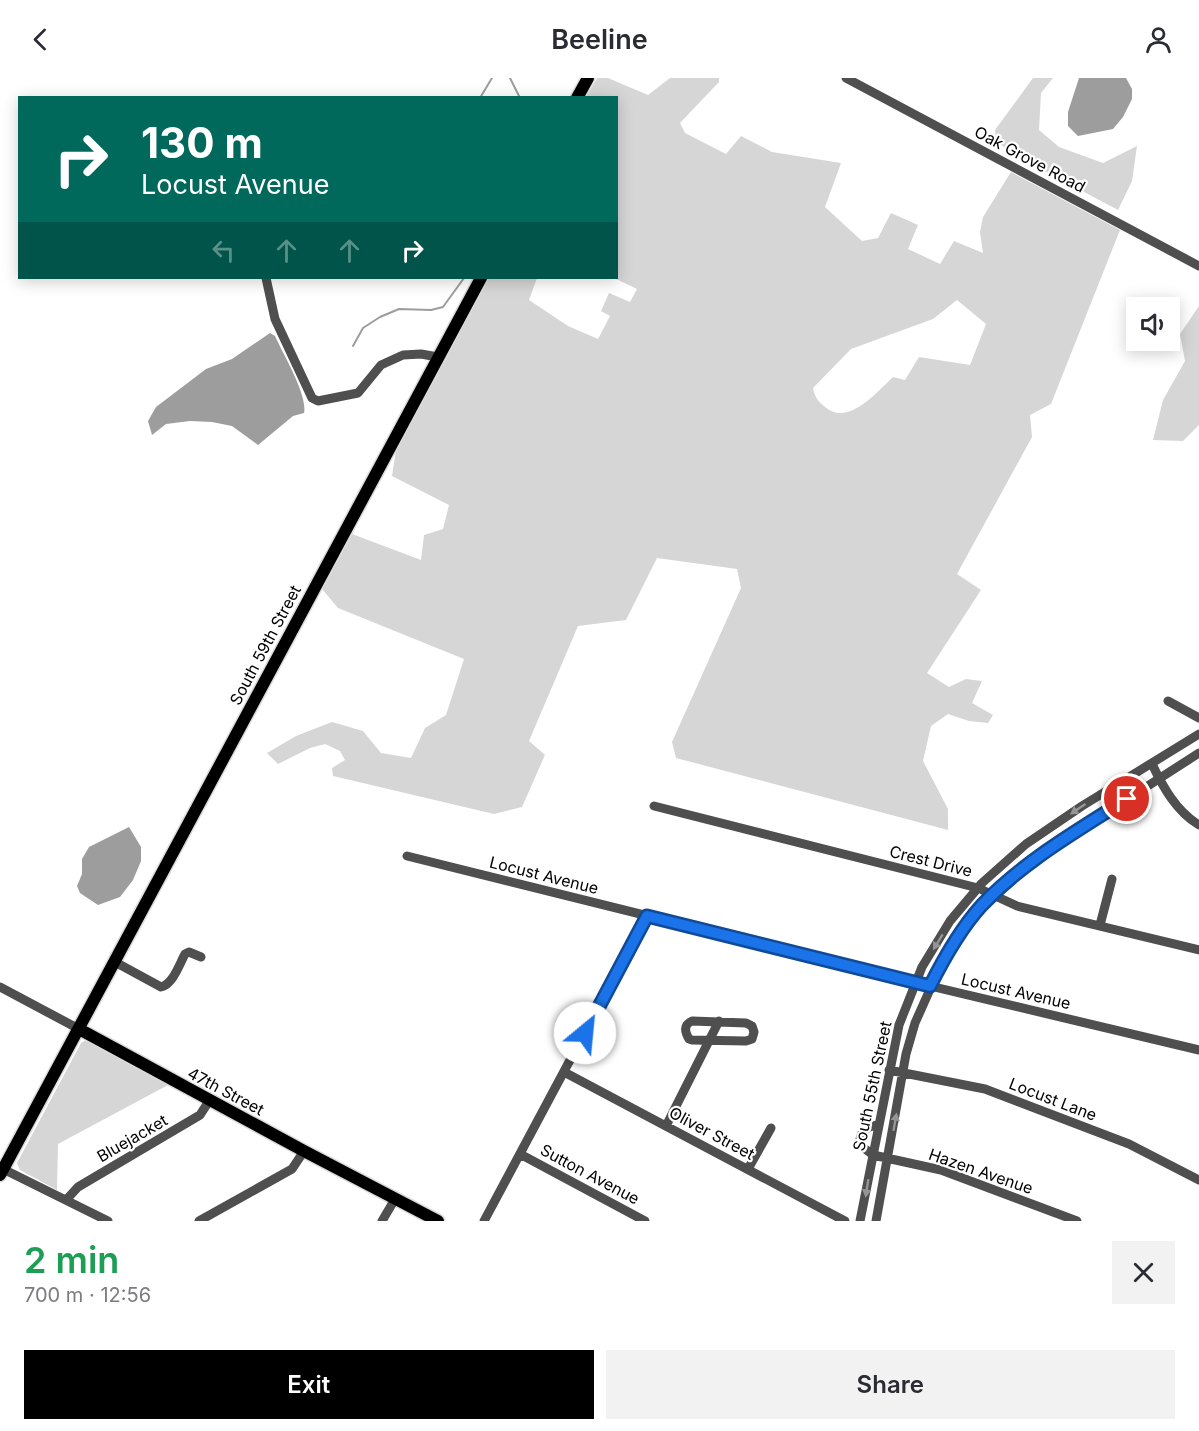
<!DOCTYPE html>
<meta charset="utf-8">
<style>
:root{--surface:#fff;--page:#f2f2f3;--text:#2b2b33;--muted:#7c7c81;--accent:#000}
body{margin:0;font-family:Inter,sans-serif;background:var(--page);color:var(--text);height:100vh;display:flex;flex-direction:column;font-size:22px;white-space:nowrap}
*{box-sizing:border-box;margin:0}
p{font-size:20px;color:var(--muted)}
.icon{flex:none;width:33px;height:33px;fill:none;stroke:currentColor;stroke-width:2;stroke-linecap:round;stroke-linejoin:round}
.map{position:relative;height:1143px;overflow:hidden}
.drawer{display:flex;flex-direction:column;background:var(--surface);flex:1}
.drawer>*{flex:none}
.top-card{position:absolute;left:18px;top:18px;width:600px;height:183px;border-radius:0px;box-shadow:0 3px 15px #0003;background:#00695c;color:#fff;overflow:hidden}
.tools{position:absolute;left:1126px;top:219px;display:grid;gap:12px}
.tools a{display:grid;place-items:center;width:54px;height:54px;border-radius:0px;background:var(--surface);box-shadow:0 3px 15px #0003;font-size:30px}
.pin{position:absolute;display:grid;place-items:center;width:51px;height:51px;color:#fff;margin:-26px;border:3px solid #fff;border-radius:50%;box-shadow:0 2px 6px #0007}
.me{position:absolute;width:66px;margin:-33px;rotate:28deg;stroke-linejoin:round;filter:drop-shadow(0 0 4px #0008)}
.turn{display:flex;align-items:center;gap:21px;height:126px;padding:0 24px;font-size:27px}
.turn .icon{width:78px;height:78px;stroke-width:2.5}
.turn b{display:block;font-size:42px;line-height:51px}
.lanes{display:flex;align-items:center;height:57px;padding:0 24px;background:#0003;justify-content:center;gap:30px;direction:ltr}
.lanes .off{opacity:.35}
.round{display:grid;place-items:center;flex:none;width:63px;height:63px;border-radius:0px;background:var(--page)}
.overview{display:flex;align-items:center;justify-content:space-between;height:102px;padding:0 24px}
h1{font-size:36px;font-weight:600;line-height:45px;color:#1e9e55}
.button{display:flex;gap:12px;margin-top:auto;padding:12px 24px}
.button a{flex:1;height:69px;border-radius:0px;background:var(--accent);color:#fff;font-size:24px;font-weight:600;line-height:69px;text-align:center}
.button a+a{background:var(--page);color:var(--text)}
header{display:flex;justify-content:space-between;align-items:center;height:78px;padding:0 24px;background:var(--surface);font-size:27px;font-weight:600}
.map>svg:first-child{display:block}
.green{fill:#d6d6d6;fill-rule:evenodd}
.water{fill:#9d9d9d}
.lines{fill:none;stroke-linecap:round;stroke-linejoin:round}
.stream{stroke:#9d9d9d;stroke-width:2}
.major-casing{stroke:#dbdbdb;stroke-width:15}
.minor{stroke:#4f4f4f;stroke-width:9}
.major{stroke:#000;stroke-width:12}
.oneway{fill:#959595}
.route-casing{stroke:#114b97;stroke-width:15}
.route{stroke:#1a73e8;stroke-width:10}
.labels{text-anchor:middle;stroke-width:4.5;stroke-linejoin:round;paint-order:stroke}
.street-label{font-size:16px;fill:#000;stroke:#fff}
</style>
<header><svg class="icon" aria-label="back" viewBox="0 0 24 24"><path d="M15 5l-7 7 7 7"/></svg>Beeline<svg class="icon" aria-label="person" viewBox="0 0 24 24"><circle cx="12" cy="8" r="4"/><path d="M4 21q1-7 8-7t8 7"/></svg></header>
<div class="map">
<svg width="1199" height="1143" viewBox="0 0 1199 1143">
<rect width="100%" height="100%" fill="#fff"/>
<!-- green -->
<path class="green" d="M597 0H608L648 17 670 0H719V4L680 45 685 55 726 76 741 58 772 74 841 85 825 129 862 163 878 160 891 135 918 147 908 171 940 186 954 163 983 175 980 154 983 139 1011 94 1120 152 1051 326 1030 337 1032 359 957 496 981 512 927 595 949 609 966 601 982 603 972 625 993 637 988 645 969 643 948 636 931 648 923 683 948 731V752L676 680 672 664 741 510 737 491 657 480 626 542 578 548 529 663 545 677 522 729 494 736 333 698 332 690 345 682 340 673 325 666 310 670 278 686 267 675 296 658 332 644 363 653 381 675 411 680 425 650 446 637 464 581 338 530 322 511 352 456 421 482 424 457 443 451 449 427 392 398 396 371 489 200H537L529 222 568 248 598 261 610 238 601 233 609 215 630 224 637 211 614 200H616V20L586 19ZM957 222 986 246 970 287 919 279 905 302 893 299C877 314 848 349 825 329 818 323 815 320 813 310L851 271 933 241Z
M1033 0H1053L1041 15 1039 52 1059 69 1103 85 1137 68 1132 103 1118 132 1035 88 996 64 995 52Z
M1199 228V347L1183 363 1153 362 1163 322 1185 283 1180 256Z
M84 963 92 964 168 1005V1007L58 1066 57 1112 20 1092 17 1085 81 965Z"/>
<!-- water -->
<path class="water" d="M1079 0H1126L1132 11V21L1123 39 1113 51 1078 58 1068 48V34Z
M270 255 275 258C283 276 308 317 304 335L293 338 258 367 232 348 212 344 190 343 166 346 152 357 148 343 156 329 206 291 232 281Z
M129 749 141 769V783L133 802 120 819 98 827 80 815 77 808 82 796V781L89 769Z"/>
<g class="lines">
<!-- stream -->
<path class="stream" d="M510 0 520 20
M480 20 492 0
M353 268 363 250 380 239 399 231 431 232 443 229 464 200"/>
<defs>
<path id="major" d="M577 20 588 0
M79 951 304 1073 438 1143
M0 1097 481 200"/>
</defs>
<!-- major casing -->
<use href="#major" class="major-casing"/>
<!-- minor -->
<path class="minor" d="M846 0 1199 188
M266 200 275 241 312 320 318 323 358 315 381 287 403 277 421 276 438 279
M1168 623 1199 640
M1152 686C1163 709 1176 733 1199 747
M654 728 978 810 1017 828 1199 872
M407 778 930 908 1199 972
M1100 847 1112 801
M115 884 161 909C173 906 179 887 185 876L189 874 201 879
M0 909 79 951
M692 943 746 945 752 948 754 954 752 961 746 963 692 962 689 961C685 954 683 947 692 943Z
M889 992 985 1011 1129 1066 1199 1102
M564 994 845 1143
M879 1047C866 1048 859 1054 860 1067L873 1077 941 1092 1077 1143
M666 1048 719 943
M520 1076 645 1143
M3 1091 108 1143
M748 1091 771 1050
M67 1121 78 1109 200 1037 209 1023
M199 1143 292 1091 304 1073
M382 1143 395 1121
M484 1143 647 838
M860 1143 899 947 922 889 950 843 982 805 1026 766 1082 728 1199 656
M876 1143 906 976 915 945 940 889 969 844 981 828 1028 785 1199 675"/>
<!-- major -->
<use href="#major" class="major"/>
</g>
<!-- one-way arrows -->
<defs><path id="oneway-solid" d="M-6-.8H1V-3.2L6.5 0L1 3.2V.8H-6Z" transform="scale(1.5)"/></defs>
<g class="oneway">
<use href="#oneway-solid" transform="translate(1078 731) rotate(146)"/>
<use href="#oneway-solid" transform="translate(938 864) rotate(121)"/>
<use href="#oneway-solid" transform="translate(895 1044) rotate(-80)"/>
<use href="#oneway-solid" transform="translate(867 1110) rotate(99)"/>
</g>
<g class="lines">
<defs>
<path id="route" d="M585 955 647 838 930 908C944 880 961 850 982 827 1024 783 1077 753 1127 721"/>
</defs>
<!-- route casing -->
<use href="#route" class="route-casing"/>
<!-- route -->
<use href="#route" class="route"/>
</g>
<g class="labels">
<!-- street labels -->
<g class="street-label">
<text transform="translate(1030 81) rotate(28)" y="6">Oak Grove Road</text>
<text transform="translate(265 567) rotate(-62)" y="6">South 59th Street</text>
<text transform="translate(931 783) rotate(14)" y="6">Crest Drive</text>
<text transform="translate(544 797) rotate(14)" y="6">Locust Avenue</text>
<text transform="translate(1016 913) rotate(13)" y="6">Locust Avenue</text>
<text transform="translate(872 1008) rotate(-78)" y="6">South 55th Street</text>
<text transform="translate(226 1013) rotate(28)" y="6">47th Street</text>
<text transform="translate(1053 1021) rotate(21)" y="6">Locust Lane</text>
<text transform="translate(712 1055) rotate(28)" y="6">Oliver Street</text>
<text transform="translate(132 1060) rotate(-30)" y="6">Bluejacket</text>
<text transform="translate(981 1093) rotate(19)" y="6">Hazen Avenue</text>
<text transform="translate(590 1096) rotate(28)" y="6">Sutton Avenue</text>
</g>
</g>
</svg>
<div class="tools">
<a><svg class="icon" aria-label="sound" viewBox="0 0 24 24"><path d="M4 9h4l5-4v14l-5-4H4zM17 9q2 3 0 6"/></svg></a>
</div>
<div class="pin" style="left:1127px;top:721px;background:#d93025"><svg class="icon" aria-label="arrive" viewBox="0 0 24 24"><path d="M6 21V4h12l-3 4 3 4H6"/></svg></div>
<svg class="me" style="left:585px;top:955px" viewBox="-20 -20 40 40"><circle r="19" fill="#fff"/><path d="M0-13L10 11 0 6-10 11z" fill="#1a73e8"/></svg>
<div class="top-card">
<div class="turn"><svg class="icon" aria-label="right" viewBox="0 0 24 24"><path d="M7 20v-9h11M14 6l5 5-5 5"/></svg><div><b>130 m</b>Locust Avenue</div></div>
<div class="lanes"><svg class="icon off" aria-label="left" viewBox="0 0 24 24"><path d="M17 20v-9H6M10 6l-5 5 5 5"/></svg><svg class="icon off" aria-label="ahead" viewBox="0 0 24 24"><path d="M12 20V5M6 11l6-6 6 6"/></svg><svg class="icon off" aria-label="ahead" viewBox="0 0 24 24"><path d="M12 20V5M6 11l6-6 6 6"/></svg><svg class="icon" aria-label="right" viewBox="0 0 24 24"><path d="M7 20v-9h11M14 6l5 5-5 5"/></svg></div>
</div>
</div>
<section class="drawer">
<div class="overview"><div><h1>2 min</h1><p>700 m · 12:56</p></div><a class="round"><svg class="icon" aria-label="close" viewBox="0 0 24 24"><path d="M6 6l12 12M18 6L6 18"/></svg></a></div>
<div class="button"><a>Exit</a><a>Share</a></div>
</section>
